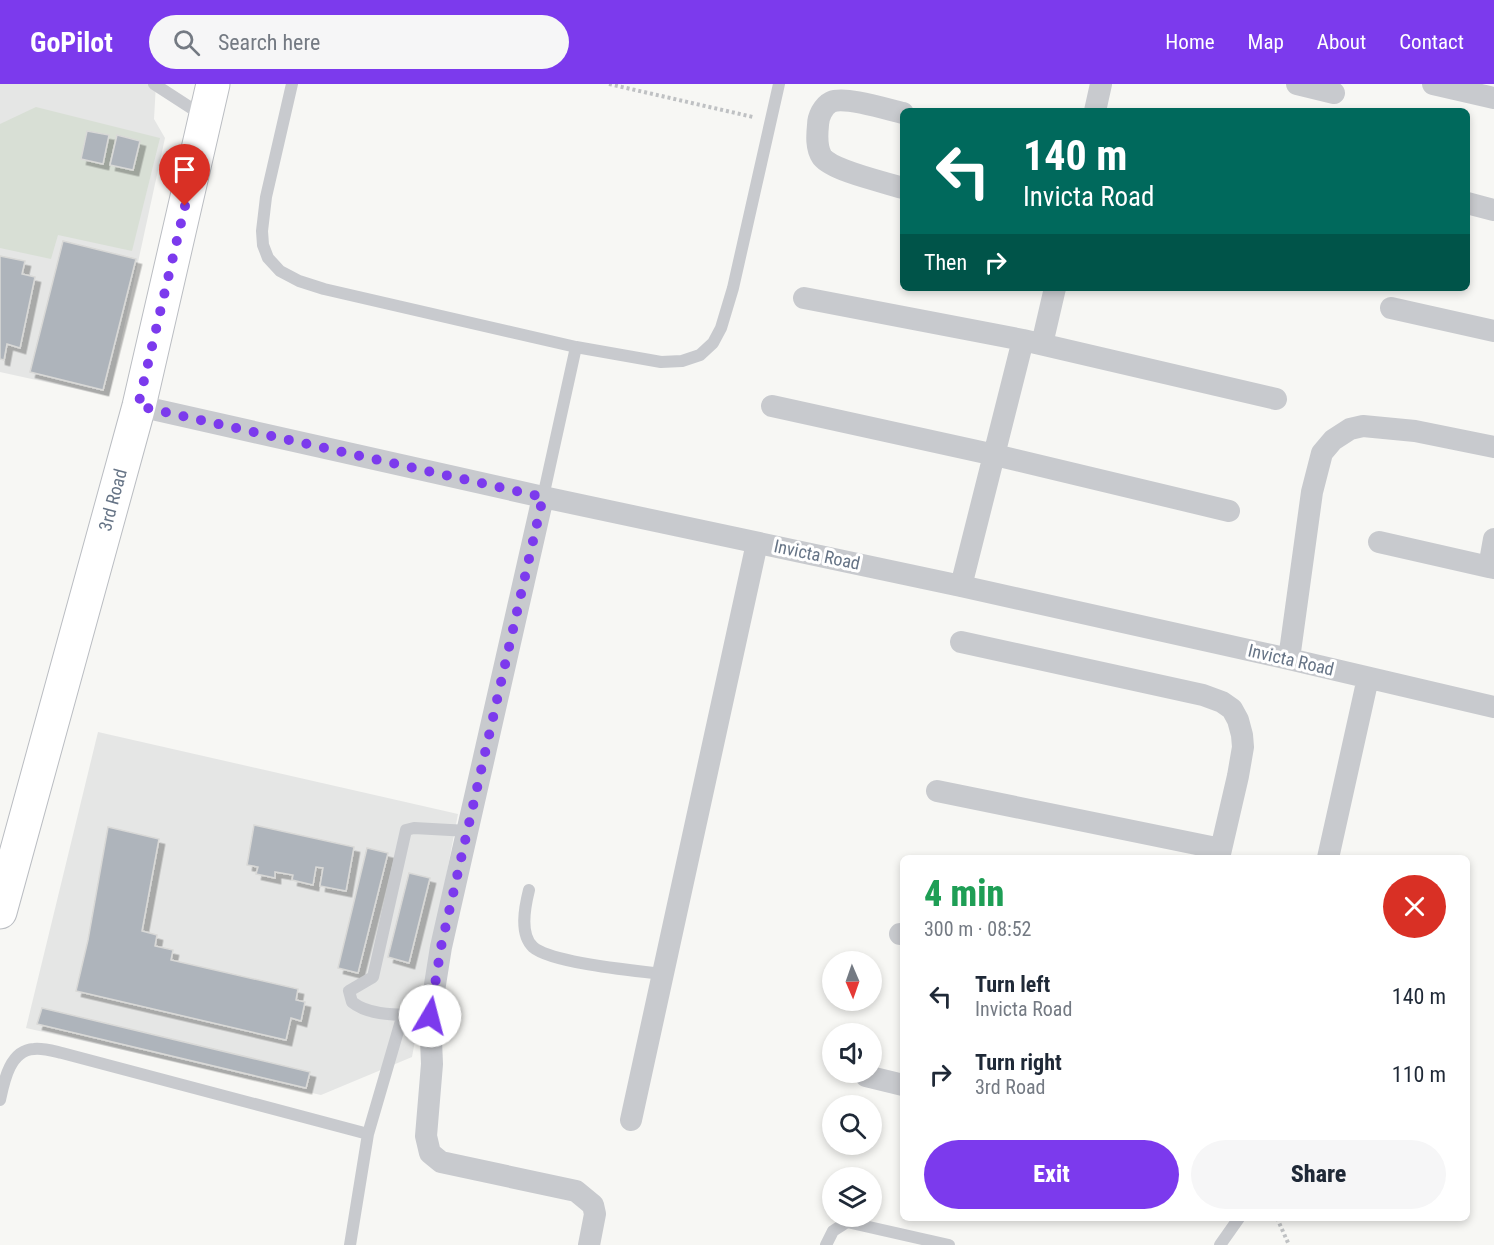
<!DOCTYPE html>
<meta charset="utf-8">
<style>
:root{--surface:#fff;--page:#f6f6f7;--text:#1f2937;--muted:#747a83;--accent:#7c3aed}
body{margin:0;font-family:"Roboto Condensed",sans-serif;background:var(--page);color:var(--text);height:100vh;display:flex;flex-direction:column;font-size:22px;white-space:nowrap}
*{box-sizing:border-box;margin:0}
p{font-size:20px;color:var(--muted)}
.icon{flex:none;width:33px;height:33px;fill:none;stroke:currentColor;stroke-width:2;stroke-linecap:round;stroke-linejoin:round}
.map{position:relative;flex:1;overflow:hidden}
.drawer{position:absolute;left:900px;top:771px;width:570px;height:366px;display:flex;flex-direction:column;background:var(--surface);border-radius:9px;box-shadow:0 3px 9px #0003}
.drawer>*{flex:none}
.banner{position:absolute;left:900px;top:24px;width:570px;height:183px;border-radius:9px;box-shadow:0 3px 9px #0003;background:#00695c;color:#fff;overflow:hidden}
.needle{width:39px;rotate:178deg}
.controls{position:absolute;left:822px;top:867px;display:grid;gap:12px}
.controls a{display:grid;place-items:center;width:60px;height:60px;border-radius:50%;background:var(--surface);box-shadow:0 3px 9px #0003;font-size:30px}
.pin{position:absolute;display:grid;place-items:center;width:51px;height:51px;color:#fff;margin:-62px -26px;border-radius:50% 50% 50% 0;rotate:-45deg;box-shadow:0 0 6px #0007}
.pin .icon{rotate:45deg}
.me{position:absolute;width:66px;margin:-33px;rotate:8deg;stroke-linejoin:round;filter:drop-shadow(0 0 4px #0008)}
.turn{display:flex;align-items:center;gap:21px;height:126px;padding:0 24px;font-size:27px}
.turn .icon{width:78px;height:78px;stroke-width:2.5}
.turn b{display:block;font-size:42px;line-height:51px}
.then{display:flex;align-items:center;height:57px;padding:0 24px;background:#0003;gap:12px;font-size:22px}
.round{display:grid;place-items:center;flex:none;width:63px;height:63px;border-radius:32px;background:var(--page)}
.overview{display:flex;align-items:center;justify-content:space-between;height:102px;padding:0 24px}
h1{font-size:36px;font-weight:800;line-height:45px;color:#1e9e55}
.button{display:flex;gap:12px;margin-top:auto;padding:12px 24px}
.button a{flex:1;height:69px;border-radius:36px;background:var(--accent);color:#fff;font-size:24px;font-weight:800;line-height:69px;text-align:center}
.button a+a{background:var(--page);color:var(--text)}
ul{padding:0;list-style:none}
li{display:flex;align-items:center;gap:18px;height:78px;padding:0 24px}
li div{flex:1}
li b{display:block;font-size:22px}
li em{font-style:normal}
header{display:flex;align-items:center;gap:36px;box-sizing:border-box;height:84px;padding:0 30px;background:var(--accent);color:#fff}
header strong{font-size:28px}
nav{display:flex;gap:33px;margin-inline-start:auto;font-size:21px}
.search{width:420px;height:54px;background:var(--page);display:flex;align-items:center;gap:15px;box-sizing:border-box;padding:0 21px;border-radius:33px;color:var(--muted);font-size:22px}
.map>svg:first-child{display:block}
.built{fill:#e5e6e5}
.green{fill:#d8dfd5}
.building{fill:#aeb4bb;stroke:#d9d9d7;stroke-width:1.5;filter:url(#shadow)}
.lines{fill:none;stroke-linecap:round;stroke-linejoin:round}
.secondary-casing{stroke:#babdc2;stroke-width:35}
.path{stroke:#bfc1c3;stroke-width:4;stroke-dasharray:3 3;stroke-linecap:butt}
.lane{stroke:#c8cace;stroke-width:12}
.street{stroke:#c8cace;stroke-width:22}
.secondary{stroke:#fff;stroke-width:33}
.route{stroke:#7c3aed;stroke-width:10;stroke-dasharray:0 18}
.labels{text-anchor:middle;stroke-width:6;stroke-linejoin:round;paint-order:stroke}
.street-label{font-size:18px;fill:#667486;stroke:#fff}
</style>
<header>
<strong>GoPilot</strong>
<div class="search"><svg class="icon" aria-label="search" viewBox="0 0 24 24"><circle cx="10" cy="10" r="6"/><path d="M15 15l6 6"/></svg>Search here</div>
<nav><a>Home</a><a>Map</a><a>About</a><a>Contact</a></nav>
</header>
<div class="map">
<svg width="1494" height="1161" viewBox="0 0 1494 1161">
<defs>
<filter id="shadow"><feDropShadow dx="5.5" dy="5.5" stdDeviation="0" flood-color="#0004"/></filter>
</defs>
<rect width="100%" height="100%" fill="#f7f7f4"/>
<!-- built -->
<path class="built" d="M0 0H156L154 35 165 54 109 312 0 288Z
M98 648 458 730 412 973 321 1011 26 944Z"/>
<!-- green -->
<path class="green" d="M36 23 160 54 132 167 58 151 51 175 0 164V40Z"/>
<!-- building -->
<path class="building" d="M87 47 109 51 103 80 81 75Z
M117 51 140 57 133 86 110 81Z
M63 157 136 175 103 306 30 288Z
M0 172 25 177 22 190 35 193 20 264 7 260 4 276 0 275Z
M254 741 354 763 346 807 320 802 323 784 316 783 313 801 292 796 293 791 275 788V794L256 790 258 783 247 781Z
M108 743 159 755 142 847 157 851 155 862 173 866 171 876 298 905 296 916 305 918 301 937 291 934 286 956 76 907 88 856Z
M367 764 388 769 358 889 338 884Z
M409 789 430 794 409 879 388 873Z
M42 924 310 988 306 1004 37 940Z"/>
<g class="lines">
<defs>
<path id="secondary" d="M0 828 139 322 213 0"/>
</defs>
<!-- secondary casing -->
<use href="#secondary" class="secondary-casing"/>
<!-- path -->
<path class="path" d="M609 0 753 33
M1277 1134 1289 1161"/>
<!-- lane -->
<path class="lane" d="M154 0 205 33
M292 0 266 113 262 147 263 161 268 174 280 187 299 197 324 205 576 263 661 278 682 277 700 271 713 259 721 244 733 204 779 0
M543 413 576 263
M529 806C525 822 519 850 533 863 551 879 636 887 663 890
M430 932C406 930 372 934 352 918L349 907 373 893 406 746 414 744 468 747
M0 1016C4 997 10 966 34 965 43 964 53 967 62 969L368 1050
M350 1161 368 1050 403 930
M826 1161 833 1147 847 1138 949 1161
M1220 1161 1239 1134"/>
<!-- street -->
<path class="street" d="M1297 0 1334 9
M1433 0 1494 14
M1095 27 1101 0
M903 29C886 25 845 12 831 18 823 22 818 33 818 41 817 51 816 64 822 73 833 87 884 98 903 104
M1467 119 1494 126
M804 214 1023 256 1276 315
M1391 224 1494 247
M1042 260 1055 204
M139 322 543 413 961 502 1289 575 1494 623
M772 322 995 371 1229 427
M543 413 441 863 430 932 432 980 426 1052 430 1069 441 1078 576 1107 593 1121 595 1130 589 1161
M1494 455 1489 483 1494 484
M1379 458 1489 483
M961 502 1023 256
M961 558 1203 611 1222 618 1232 625 1238 636 1242 651 1243 663 1238 692 1219 774
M1289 575 1312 408 1322 369 1333 356 1350 345 1363 342 1415 347 1494 363
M937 707 1221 765
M1328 774 1368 594
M900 850H903
M866 992 903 1001
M631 1036 757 459"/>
<!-- secondary -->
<use href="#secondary" class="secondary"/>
</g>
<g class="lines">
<!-- route -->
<path class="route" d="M185 122 138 322 543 413 441 863 430 932"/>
</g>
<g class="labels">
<!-- street labels -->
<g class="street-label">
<text transform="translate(113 416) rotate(-75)" y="6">3rd Road</text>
<text transform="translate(817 471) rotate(12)" y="6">Invicta Road</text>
<text transform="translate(1291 576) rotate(13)" y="6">Invicta Road</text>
</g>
</g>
</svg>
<div class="controls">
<a><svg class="needle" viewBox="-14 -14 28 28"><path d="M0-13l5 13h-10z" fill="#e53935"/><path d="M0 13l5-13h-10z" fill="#747a83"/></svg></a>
<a><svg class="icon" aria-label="sound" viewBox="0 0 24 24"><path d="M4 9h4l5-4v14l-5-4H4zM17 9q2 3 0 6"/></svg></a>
<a><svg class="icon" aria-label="search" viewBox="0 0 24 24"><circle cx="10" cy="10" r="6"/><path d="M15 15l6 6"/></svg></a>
<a><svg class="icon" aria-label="layers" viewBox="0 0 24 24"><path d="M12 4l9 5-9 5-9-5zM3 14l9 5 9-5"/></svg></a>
</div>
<div class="pin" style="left:185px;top:122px;background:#d93025"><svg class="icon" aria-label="arrive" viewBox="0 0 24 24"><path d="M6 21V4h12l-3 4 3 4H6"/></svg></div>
<svg class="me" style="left:430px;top:932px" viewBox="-20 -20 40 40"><circle r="19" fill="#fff"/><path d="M0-13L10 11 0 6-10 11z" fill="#7c3aed"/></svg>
<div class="banner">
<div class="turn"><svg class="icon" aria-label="left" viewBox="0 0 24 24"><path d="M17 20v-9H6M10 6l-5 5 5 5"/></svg><div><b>140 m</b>Invicta Road</div></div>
<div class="then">Then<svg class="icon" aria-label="right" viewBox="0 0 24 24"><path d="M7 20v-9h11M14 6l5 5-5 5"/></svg></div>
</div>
<section class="drawer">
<div class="overview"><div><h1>4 min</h1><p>300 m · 08:52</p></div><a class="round" style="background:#d93025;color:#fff"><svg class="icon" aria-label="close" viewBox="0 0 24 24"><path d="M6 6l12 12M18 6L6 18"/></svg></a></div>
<ul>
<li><svg class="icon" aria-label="left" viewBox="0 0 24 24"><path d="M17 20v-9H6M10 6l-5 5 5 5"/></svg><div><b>Turn left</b><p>Invicta Road</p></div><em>140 m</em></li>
<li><svg class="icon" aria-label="right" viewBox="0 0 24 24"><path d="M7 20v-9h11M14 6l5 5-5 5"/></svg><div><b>Turn right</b><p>3rd Road</p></div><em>110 m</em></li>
</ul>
<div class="button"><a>Exit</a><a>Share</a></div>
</section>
</div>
